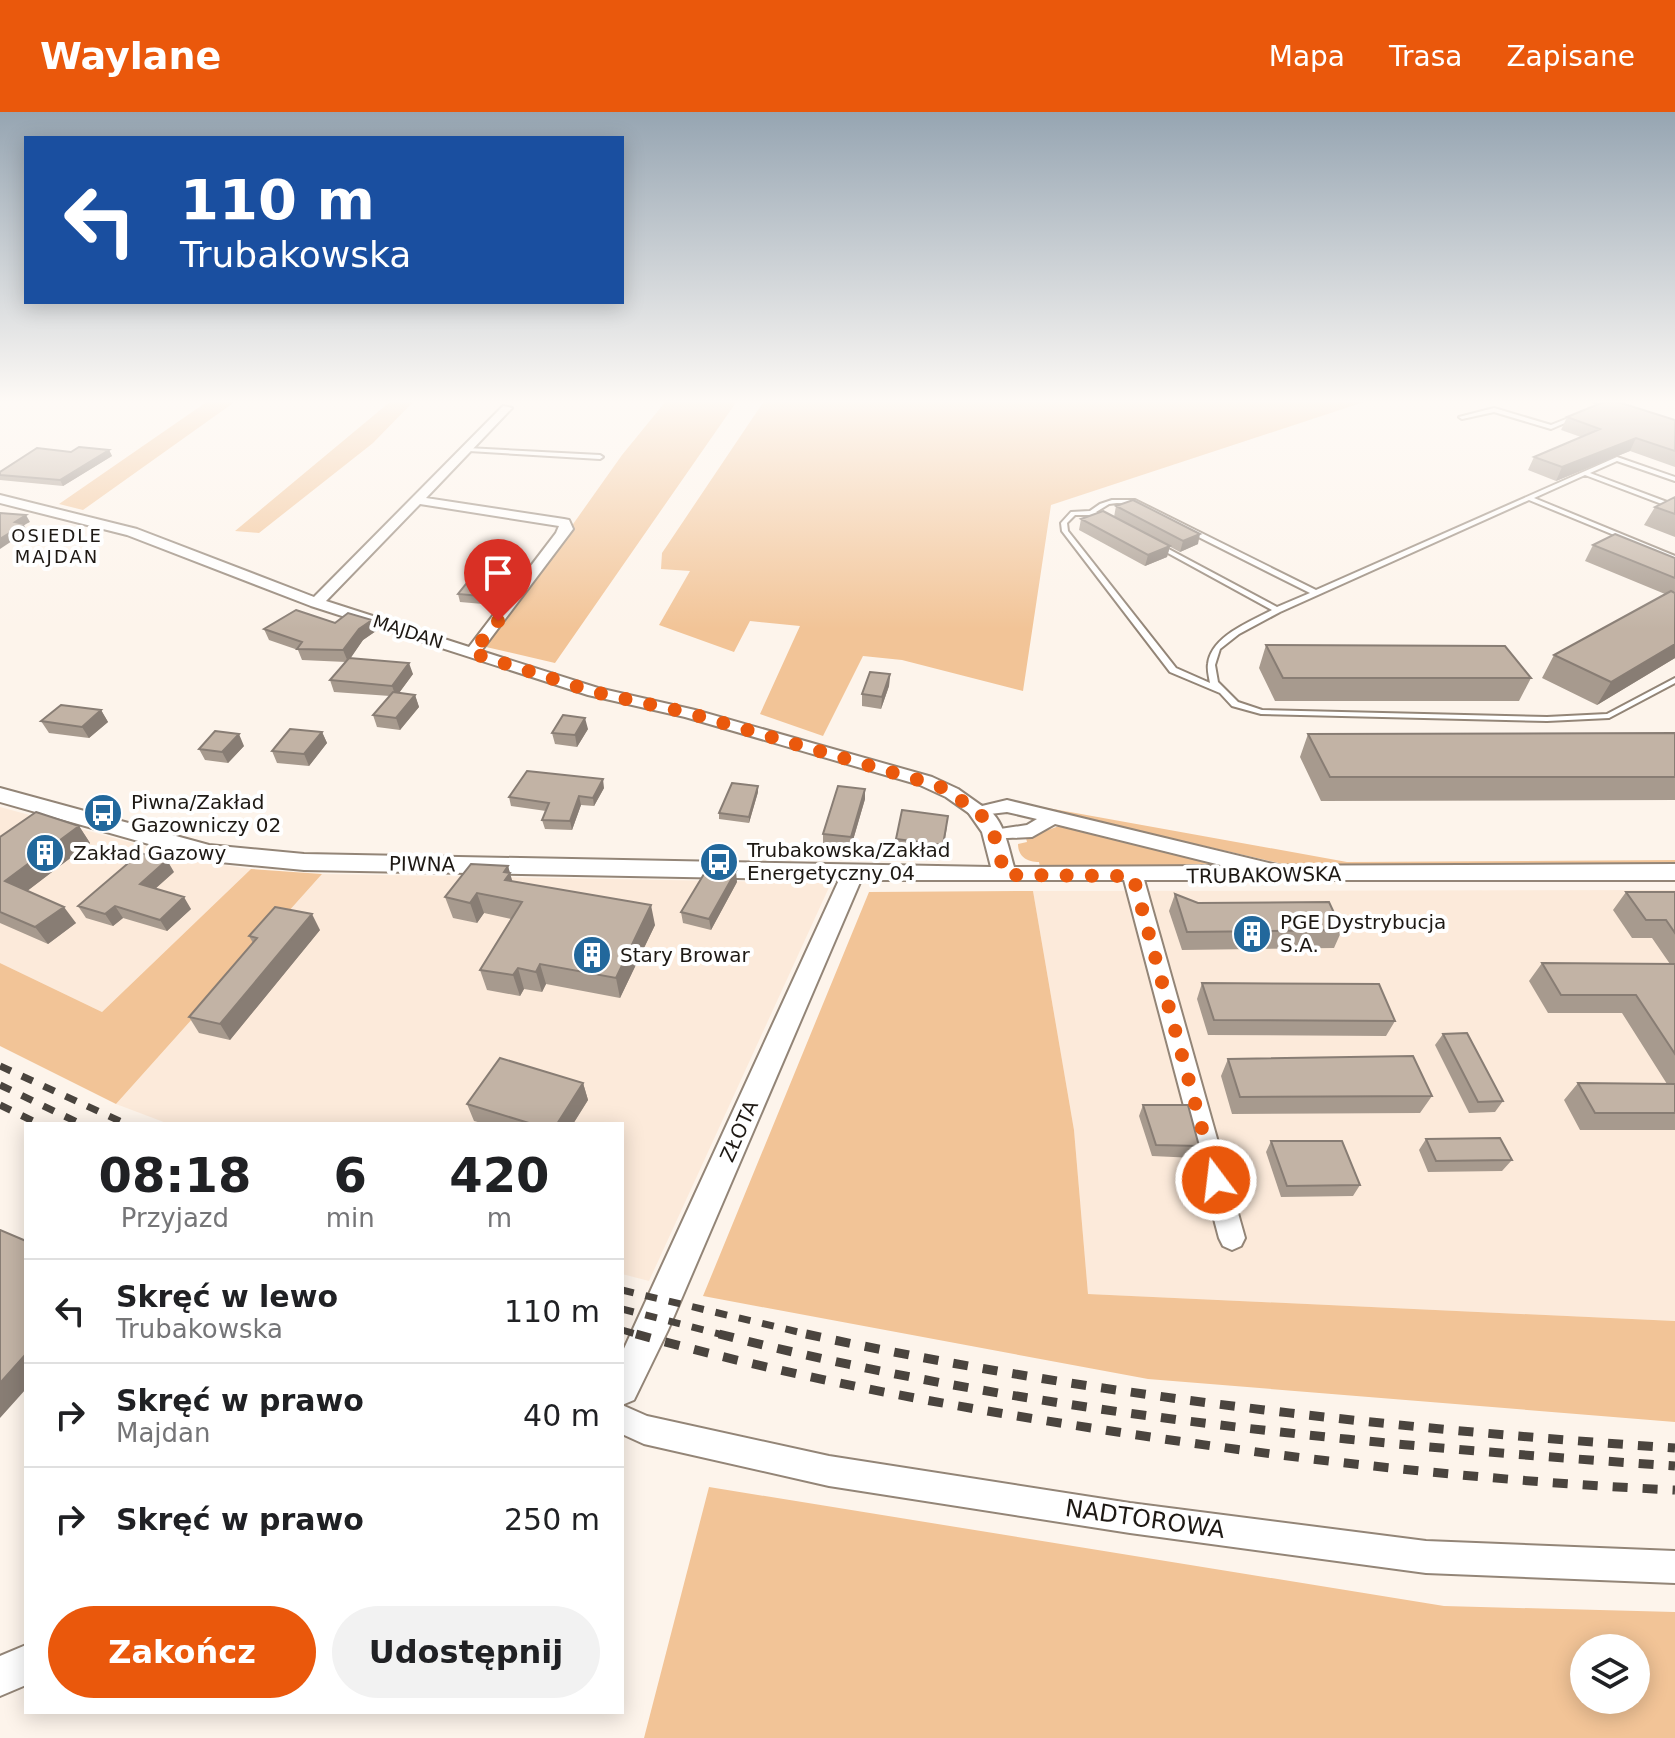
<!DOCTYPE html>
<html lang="pl">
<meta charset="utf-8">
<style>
:root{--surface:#fff;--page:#f2f2f2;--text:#202124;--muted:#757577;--line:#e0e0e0;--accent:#ea580c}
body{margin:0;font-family:"DejaVu Sans",sans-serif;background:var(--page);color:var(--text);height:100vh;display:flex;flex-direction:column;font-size:30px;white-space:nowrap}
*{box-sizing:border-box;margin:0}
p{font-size:26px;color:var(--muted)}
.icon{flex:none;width:44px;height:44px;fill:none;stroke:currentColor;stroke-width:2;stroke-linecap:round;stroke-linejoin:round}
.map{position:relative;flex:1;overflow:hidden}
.panel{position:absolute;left:24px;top:1010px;width:600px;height:592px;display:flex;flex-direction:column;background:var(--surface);border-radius:0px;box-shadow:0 4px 20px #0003}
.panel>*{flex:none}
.top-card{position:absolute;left:24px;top:24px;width:600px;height:168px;border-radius:0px;box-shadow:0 4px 20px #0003;background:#1a4fa0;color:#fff;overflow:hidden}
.tools{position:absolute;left:1570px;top:1522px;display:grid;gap:16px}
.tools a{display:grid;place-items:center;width:80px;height:80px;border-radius:50%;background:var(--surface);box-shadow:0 4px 20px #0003;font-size:40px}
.pin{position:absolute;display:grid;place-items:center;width:68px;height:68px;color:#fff;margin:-82px -34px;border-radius:50% 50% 50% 0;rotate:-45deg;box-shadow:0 0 8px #0007}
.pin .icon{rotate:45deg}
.me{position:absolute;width:88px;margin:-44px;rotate:345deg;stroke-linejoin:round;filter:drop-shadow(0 0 6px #0008)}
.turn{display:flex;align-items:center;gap:28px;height:168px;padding:0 24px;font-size:36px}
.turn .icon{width:104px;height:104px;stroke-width:2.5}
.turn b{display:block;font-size:56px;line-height:68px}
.eta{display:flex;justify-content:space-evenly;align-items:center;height:136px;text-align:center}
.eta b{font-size:48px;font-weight:700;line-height:56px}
.cta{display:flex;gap:16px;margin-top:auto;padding:16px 24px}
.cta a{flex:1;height:92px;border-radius:48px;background:var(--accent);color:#fff;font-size:32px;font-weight:700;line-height:92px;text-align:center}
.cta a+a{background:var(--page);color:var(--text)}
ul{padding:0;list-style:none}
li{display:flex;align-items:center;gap:24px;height:104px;padding:0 24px;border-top:2px solid var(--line)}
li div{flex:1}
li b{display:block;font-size:30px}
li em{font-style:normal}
header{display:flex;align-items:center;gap:48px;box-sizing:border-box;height:112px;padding:0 40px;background:var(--accent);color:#fff}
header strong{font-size:38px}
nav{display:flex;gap:44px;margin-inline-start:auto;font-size:28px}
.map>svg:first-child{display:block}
.built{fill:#fceada}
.green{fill:#f2c497;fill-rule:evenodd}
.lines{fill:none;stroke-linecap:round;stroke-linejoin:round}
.service-casing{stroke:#938577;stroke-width:4}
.minor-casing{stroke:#938577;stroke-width:4}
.tertiary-casing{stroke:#938577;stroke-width:4}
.service{fill:#fff;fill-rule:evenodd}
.minor{fill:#fff;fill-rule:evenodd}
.tertiary{fill:#fff;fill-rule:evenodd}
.rail-far1{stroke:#4a443e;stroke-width:7;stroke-dasharray:12 12;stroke-linecap:butt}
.rail{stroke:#4a443e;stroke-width:9;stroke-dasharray:15 15;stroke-linecap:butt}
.wall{fill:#a79a8e}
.shaded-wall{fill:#887d74}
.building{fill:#c2b3a5;stroke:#887d74;stroke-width:2}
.route{stroke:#ea580c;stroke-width:14;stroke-dasharray:0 25.2}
.labels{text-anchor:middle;stroke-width:8;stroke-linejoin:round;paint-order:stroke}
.far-neighbourhood-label{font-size:18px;letter-spacing:2px;fill:#1e1914;stroke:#fff}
.far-street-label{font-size:18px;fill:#1e1914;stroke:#fff}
.poi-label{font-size:20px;fill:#1e1914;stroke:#fff;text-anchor:start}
.street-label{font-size:20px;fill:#1e1914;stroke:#fff}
.near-street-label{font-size:24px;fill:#1e1914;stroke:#fff}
</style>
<header>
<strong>Waylane</strong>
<nav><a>Mapa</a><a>Trasa</a><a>Zapisane</a></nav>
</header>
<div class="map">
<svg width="1675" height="1626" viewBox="0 0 1675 1626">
<rect width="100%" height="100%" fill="#fdf4eb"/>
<!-- built -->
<path class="built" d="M0 695 203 750 251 757 102 900 0 851Z
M322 762 831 771 649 1169 622 1162V1012H169L116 992Z
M1675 778V1209L1088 1182 1074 1018 1033 779Z"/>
<!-- green -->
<path class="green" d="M208 289H236L83 398 59 392Z
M391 289H414L373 331 259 421 235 419Z
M666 289H737L555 551 486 535 622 343Z
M764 289H1367L1051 393 1023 579 902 548 863 544 823 624 760 602 800 514 750 509 734 540 659 513 690 459 661 457 662 441Z
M1004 688 1347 750 1675 748V753L1292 754Z
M1059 714 1227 754 1040 755 1039 750C1028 750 1018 745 1018 732L1027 730 1026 726Z
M251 757 322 762 116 992 0 934V851L102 900Z
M1033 779 1074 1018 1088 1182 1675 1209V1310L1148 1267 703 1184 869 780Z
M709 1375 1444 1494 1675 1500V1626H644ZM1584 1536H1636V1588H1584Z"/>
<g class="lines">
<defs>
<path id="service" d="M1494 296 1551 313 1576 303 1581 304 1551 317 1494 300 1462 307 1459 305Z
M467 336 600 343 603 345 600 347 469 339 466 337Z
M1617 345 1675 365V369L1617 349 1590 361 1675 393V397L1585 363 1534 386 1675 444V448L1529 388 1280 500 1239 522 1220 537 1215 553 1218 570 1238 590 1262 598 1547 605 1607 602 1675 566V571L1609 606 1547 609 1261 602 1232 594 1220 581 1170 560 1062 419 1061 411 1071 400 1090 399 1100 392 1112 388H1135L1316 478ZM1117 391 1133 392 1310 481 1277 495 1161 433H1157V435L1272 498C1250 510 1211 524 1208 552 1207 558 1209 565 1210 571L1176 556 1068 419 1067 411 1075 403H1091L1108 407V405L1096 400 1109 392Z"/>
<path id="minor" d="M1592 289H1609L1675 312V319Z
M503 294 512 296 426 386 564 407 569 408 573 417 481 539 598 576 695 598 932 665 958 677 982 694 1007 688 1277 753 1287 760 1277 767 1055 712 1032 725 987 727 985 723 987 719 1027 713 1037 707 1007 700 973 704 946 685 920 673 685 605 588 583 311 494 127 423 0 391V383L137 417 314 485ZM420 392 559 414 556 421 469 535 326 489Z
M1133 757 1143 764 1245 1126 1241 1134 1232 1138 1223 1134 1219 1126 1123 764Z
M622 1293 647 1304 829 1344 1130 1391 1426 1429 1675 1439V1471L1426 1461 1130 1421 829 1374 644 1332 622 1322Z"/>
<path id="tertiary" d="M0 676 209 733 304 742 991 755 982 720 968 700 979 693C1003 699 1008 735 1014 755L1675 752V768H861L668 1218 634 1288 622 1293V1241L839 768 304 758 209 749 0 690Z
M26 1533V1573L0 1584V1544Z"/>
</defs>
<!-- service casing -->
<use href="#service" class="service-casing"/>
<!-- minor casing -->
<use href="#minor" class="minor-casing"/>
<!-- tertiary casing -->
<use href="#tertiary" class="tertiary-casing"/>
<!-- service -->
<use href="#service" class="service"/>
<!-- minor -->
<use href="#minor" class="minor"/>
<!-- tertiary -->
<use href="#tertiary" class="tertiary"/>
<!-- rail-far1 -->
<path class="rail-far1" d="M0 954 126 1012
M0 973 81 1012
M0 993 39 1012
M622 1178 815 1224
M622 1197 727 1224
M622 1218 643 1224"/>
<!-- rail -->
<path class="rail" d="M636 1222C787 1264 942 1293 1098 1317 1289 1347 1481 1369 1675 1378
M719 1222C1031 1302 1354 1332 1675 1354
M806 1222C1093 1284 1383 1316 1675 1336"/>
</g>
<!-- wall -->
<path class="wall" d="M1567 305 1675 308V355L1630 339 1556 369 1528 358 1534 345 1581 325 1561 318Z
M109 338 112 344 63 374 0 368V360Z
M1675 385V425L1644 413 1655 395Z
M1116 394 1198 432 1180 440 1114 405Z
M1081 407 1170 434 1167 445 1145 454 1079 418Z
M1593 433 1675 446V546L1597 593 1542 566 1554 543 1665 482 1585 449Z
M517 440 519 448 483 492 460 490 458 482Z
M372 508 376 519 363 528 350 546 413 562 399 581 415 583 419 595 400 618 377 615 373 603 390 584 334 580 330 568 346 550 302 548 298 538 269 528 264 517Z
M1266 533 1531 566 1519 589H1275L1259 556Z
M890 562 889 574 881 597 862 594V582Z
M101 598 108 610 89 626 49 621 41 609Z
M588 617 577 635 555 632 552 621Z
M322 620 327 631 309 654 277 651 272 639Z
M1675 621V688L1321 689 1300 645 1308 622Z
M244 634 228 651 205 648 199 637Z
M604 676 594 694 581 693 572 718 545 717 542 708 546 699 511 694 509 685Z
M865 677V687L851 735 823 732V722Z
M758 680 749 711 719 707V701Z
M79 714 90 731 27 779 76 811 48 832 0 811V725Z
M947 715 942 744 895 738 896 727Z
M508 754 512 770 655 813 620 886 546 872 542 880 524 877 520 884 487 878 480 858 511 807 484 801 477 811 453 806 445 785Z
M174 760 155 777 191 797 167 819 123 806 113 814 86 806 78 794Z
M737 770 711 818 683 811 681 800Z
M1626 780H1675V1018H1580L1564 988 1578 971 1667 972 1622 901H1548L1529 869 1542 851 1670 852 1652 826H1632L1613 798Z
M1175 782 1198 791 1342 818 1334 836 1182 838 1169 799Z
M320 818 230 928 199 921 189 905 253 831 249 824Z
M1202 871 1395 909 1386 924 1208 923 1197 887Z
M1443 922 1503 989 1495 1000 1469 1001 1435 933Z
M1228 947 1432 984 1420 1001 1232 1002 1221 964Z
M583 971 588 988 573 1012H485L474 1009 467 992Z
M1143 993 1199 1034 1195 1046 1152 1044 1139 1004Z
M1426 1027 1512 1048 1502 1059 1428 1060 1419 1038Z
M1271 1029 1360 1073 1353 1084 1281 1085 1266 1040Z"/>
<!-- shaded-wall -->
<path class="shaded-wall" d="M1636 326 1630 339 1556 369 1562 355Z
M109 338 112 344 63 374 60 368Z
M26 403 30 410 24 413 27 419 0 437V427L15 410Z
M1200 422 1198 432 1180 440 1183 429Z
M1170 434 1167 445 1145 454 1148 443Z
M517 440 519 448 483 492 481 484Z
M372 508 376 519 363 528 348 550 343 538 359 517Z
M1675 532V546L1597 593 1611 570Z
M409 551 413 562 396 585 392 574Z
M890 562 889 574 881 597 882 585Z
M415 583 419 595 400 618 396 606Z
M101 598 108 610 89 626 82 615Z
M585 606 588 617 577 635 575 623Z
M322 620 327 631 309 654 304 642Z
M239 622 244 634 228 651 222 640Z
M603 667 604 676 594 694 593 686Z
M758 674V680L749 711V705Z
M865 677V687L851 735V725Z
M579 684 581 693 572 718 570 709Z
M79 714 90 731 18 786 5 769Z
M167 748 174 760 147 784 140 772Z
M508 754 516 782 511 789 504 760Z
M736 759 737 770 711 818 709 807Z
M477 781 484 801 477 811 470 791Z
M184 785 191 797 167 819 160 808Z
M651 793 655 813 620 886 616 866Z
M115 794 123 806 113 814 105 802Z
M64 795 76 811 48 832 35 815Z
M312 802 320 818 230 928 220 912Z
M540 852 546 872 542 880 536 860Z
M518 856 524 877 520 884 513 863Z
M583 971 588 988 573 1012H557Z
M26 1242V1277L0 1306V1271Z"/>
<!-- building -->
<path class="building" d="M1606 289H1615L1675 308V339L1636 326 1562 355 1534 345 1600 317 1567 305Z
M79 335 109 338 60 368 0 363V360L37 336 71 340Z
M1675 385V402L1655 395Z
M1133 388 1200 422 1183 429 1116 394Z
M1103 399 1170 434 1148 443 1081 407Z
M0 401 26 403 15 410 24 412 0 427Z
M1615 422 1675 446V466L1593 433Z
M494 437 517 440 481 484 458 482Z
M1671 479 1675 481V532L1611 570 1554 543Z
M296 498 335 511 348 501 372 508 359 517 343 538 297 537 302 530 264 517Z
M1266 533 1505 534 1531 566H1283Z
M349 546 409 551 392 574 330 568Z
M870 560 890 562 882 585 862 582Z
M393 580 415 583 396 606 373 603Z
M61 593 101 598 82 615 41 609Z
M563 603 585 606 575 623 552 621Z
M290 617 322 620 304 642 272 639Z
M215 619 239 622 222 640 199 637Z
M1675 621V665H1330L1308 622Z
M527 659 603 667 593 686 579 684 570 709 542 708 549 691 509 685Z
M732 671 758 674 749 705 719 701Z
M838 674 865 677 851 725 823 722Z
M902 698 948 704 943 733 896 727Z
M36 700 79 714 5 769 64 795 35 815 0 800V725Z
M140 741 167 748 140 772 184 785 160 808 115 794 105 802 78 794Z
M471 752 508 754 504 760 510 761 505 768 651 793 616 866 540 852 536 860 518 856 513 863 480 858 522 790 477 781 470 791 445 785Z
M707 757 736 759 709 807 681 800Z
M1626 780H1675V821L1666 808H1646Z
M1175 782 1198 791 1329 790 1342 818 1187 820Z
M275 795 312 802 220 912 189 905 257 826 249 824Z
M1542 851 1675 852V942L1636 883H1561Z
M1202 871 1379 872 1395 909 1214 908Z
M1467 921 1503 989 1478 990 1443 922Z
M1413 944 1432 984 1240 985 1228 947Z
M500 946 583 971 557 1012H532L467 992Z
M1578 971 1675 972V1001H1595Z
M1143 993H1188L1199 1034 1156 1033Z
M1500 1026 1512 1048 1436 1049 1426 1027Z
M1271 1029H1342L1360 1073 1287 1074Z
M0 1118 26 1129V1242L0 1271Z"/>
<!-- sky -->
<linearGradient id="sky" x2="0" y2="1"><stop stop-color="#96a5b2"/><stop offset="0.56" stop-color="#fefaf6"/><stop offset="1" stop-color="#fefaf6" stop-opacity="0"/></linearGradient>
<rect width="1675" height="517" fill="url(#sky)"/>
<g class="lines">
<!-- route -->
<path class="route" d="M498 509 472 541 594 580 689 601 939 674 979 700 993 719 1005 763 1133 764 1216 1068"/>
</g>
<!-- icons -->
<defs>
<symbol id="bus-disc" viewBox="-11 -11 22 22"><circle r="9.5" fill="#22689c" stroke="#fff"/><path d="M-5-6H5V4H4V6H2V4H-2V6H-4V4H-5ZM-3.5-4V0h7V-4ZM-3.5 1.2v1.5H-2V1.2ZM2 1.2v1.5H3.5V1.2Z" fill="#fff"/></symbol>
<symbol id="building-disc" viewBox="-11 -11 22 22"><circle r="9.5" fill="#22689c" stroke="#fff"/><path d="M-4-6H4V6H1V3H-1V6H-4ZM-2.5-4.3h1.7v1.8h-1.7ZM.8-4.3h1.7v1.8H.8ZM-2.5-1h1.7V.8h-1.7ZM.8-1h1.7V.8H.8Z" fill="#fff"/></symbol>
</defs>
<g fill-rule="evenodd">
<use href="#bus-disc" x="81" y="679" width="44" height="44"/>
<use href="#building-disc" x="23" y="719" width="44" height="44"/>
<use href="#bus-disc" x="697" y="728" width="44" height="44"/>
<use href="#building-disc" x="1230" y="800" width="44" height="44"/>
<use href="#building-disc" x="570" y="821" width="44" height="44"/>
</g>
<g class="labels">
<!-- far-neighbourhood labels -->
<g class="far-neighbourhood-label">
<text x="57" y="430">OSIEDLE<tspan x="57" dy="21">MAJDAN</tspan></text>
</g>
<!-- far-street labels -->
<g class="far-street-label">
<text transform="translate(408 520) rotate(18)" y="6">MAJDAN</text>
</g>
<!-- poi labels -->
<g class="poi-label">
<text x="131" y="697">Piwna/Zakład<tspan x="131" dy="23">Gazowniczy 02</tspan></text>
<text x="747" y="745">Trubakowska/Zakład<tspan x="747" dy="23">Energetyczny 04</tspan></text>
<text x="73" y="748">Zakład Gazowy</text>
<text x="1280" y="817">PGE Dystrybucja<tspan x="1280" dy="23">S.A.</tspan></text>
<text x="620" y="850">Stary Browar</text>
</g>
<!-- street labels -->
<g class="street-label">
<text transform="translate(422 752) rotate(1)" y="7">PIWNA</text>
<text transform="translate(1264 763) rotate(-1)" y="7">TRUBAKOWSKA</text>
<text transform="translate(739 1019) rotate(-66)" y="7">ZŁOTA</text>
</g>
<!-- near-street labels -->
<g class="near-street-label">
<text transform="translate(1145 1407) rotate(8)" y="8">NADTOROWA</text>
</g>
</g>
</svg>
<div class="tools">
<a><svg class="icon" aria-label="layers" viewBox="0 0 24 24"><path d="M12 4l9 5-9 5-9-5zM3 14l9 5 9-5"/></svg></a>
</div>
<div class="pin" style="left:498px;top:509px;background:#d93025"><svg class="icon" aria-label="arrive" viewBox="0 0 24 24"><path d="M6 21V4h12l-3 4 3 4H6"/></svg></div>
<svg class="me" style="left:1216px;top:1068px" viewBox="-20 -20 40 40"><circle r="17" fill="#ea580c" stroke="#fff" stroke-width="3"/><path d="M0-11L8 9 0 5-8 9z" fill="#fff"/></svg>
<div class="top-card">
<div class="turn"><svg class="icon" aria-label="left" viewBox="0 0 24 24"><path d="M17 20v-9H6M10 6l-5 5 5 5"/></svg><div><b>110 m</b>Trubakowska</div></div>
</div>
<section class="panel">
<div class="eta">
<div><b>08:18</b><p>Przyjazd</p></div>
<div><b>6</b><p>min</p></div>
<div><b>420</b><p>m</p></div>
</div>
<ul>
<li><svg class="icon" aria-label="left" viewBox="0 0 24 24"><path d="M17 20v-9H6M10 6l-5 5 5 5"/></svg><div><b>Skręć w lewo</b><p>Trubakowska</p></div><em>110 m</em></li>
<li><svg class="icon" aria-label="right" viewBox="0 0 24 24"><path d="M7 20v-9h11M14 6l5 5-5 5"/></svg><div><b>Skręć w prawo</b><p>Majdan</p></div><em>40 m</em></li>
<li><svg class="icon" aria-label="right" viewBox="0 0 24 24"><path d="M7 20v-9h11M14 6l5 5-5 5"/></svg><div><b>Skręć w prawo</b></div><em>250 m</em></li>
</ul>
<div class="cta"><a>Zakończ</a><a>Udostępnij</a></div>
</section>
</div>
